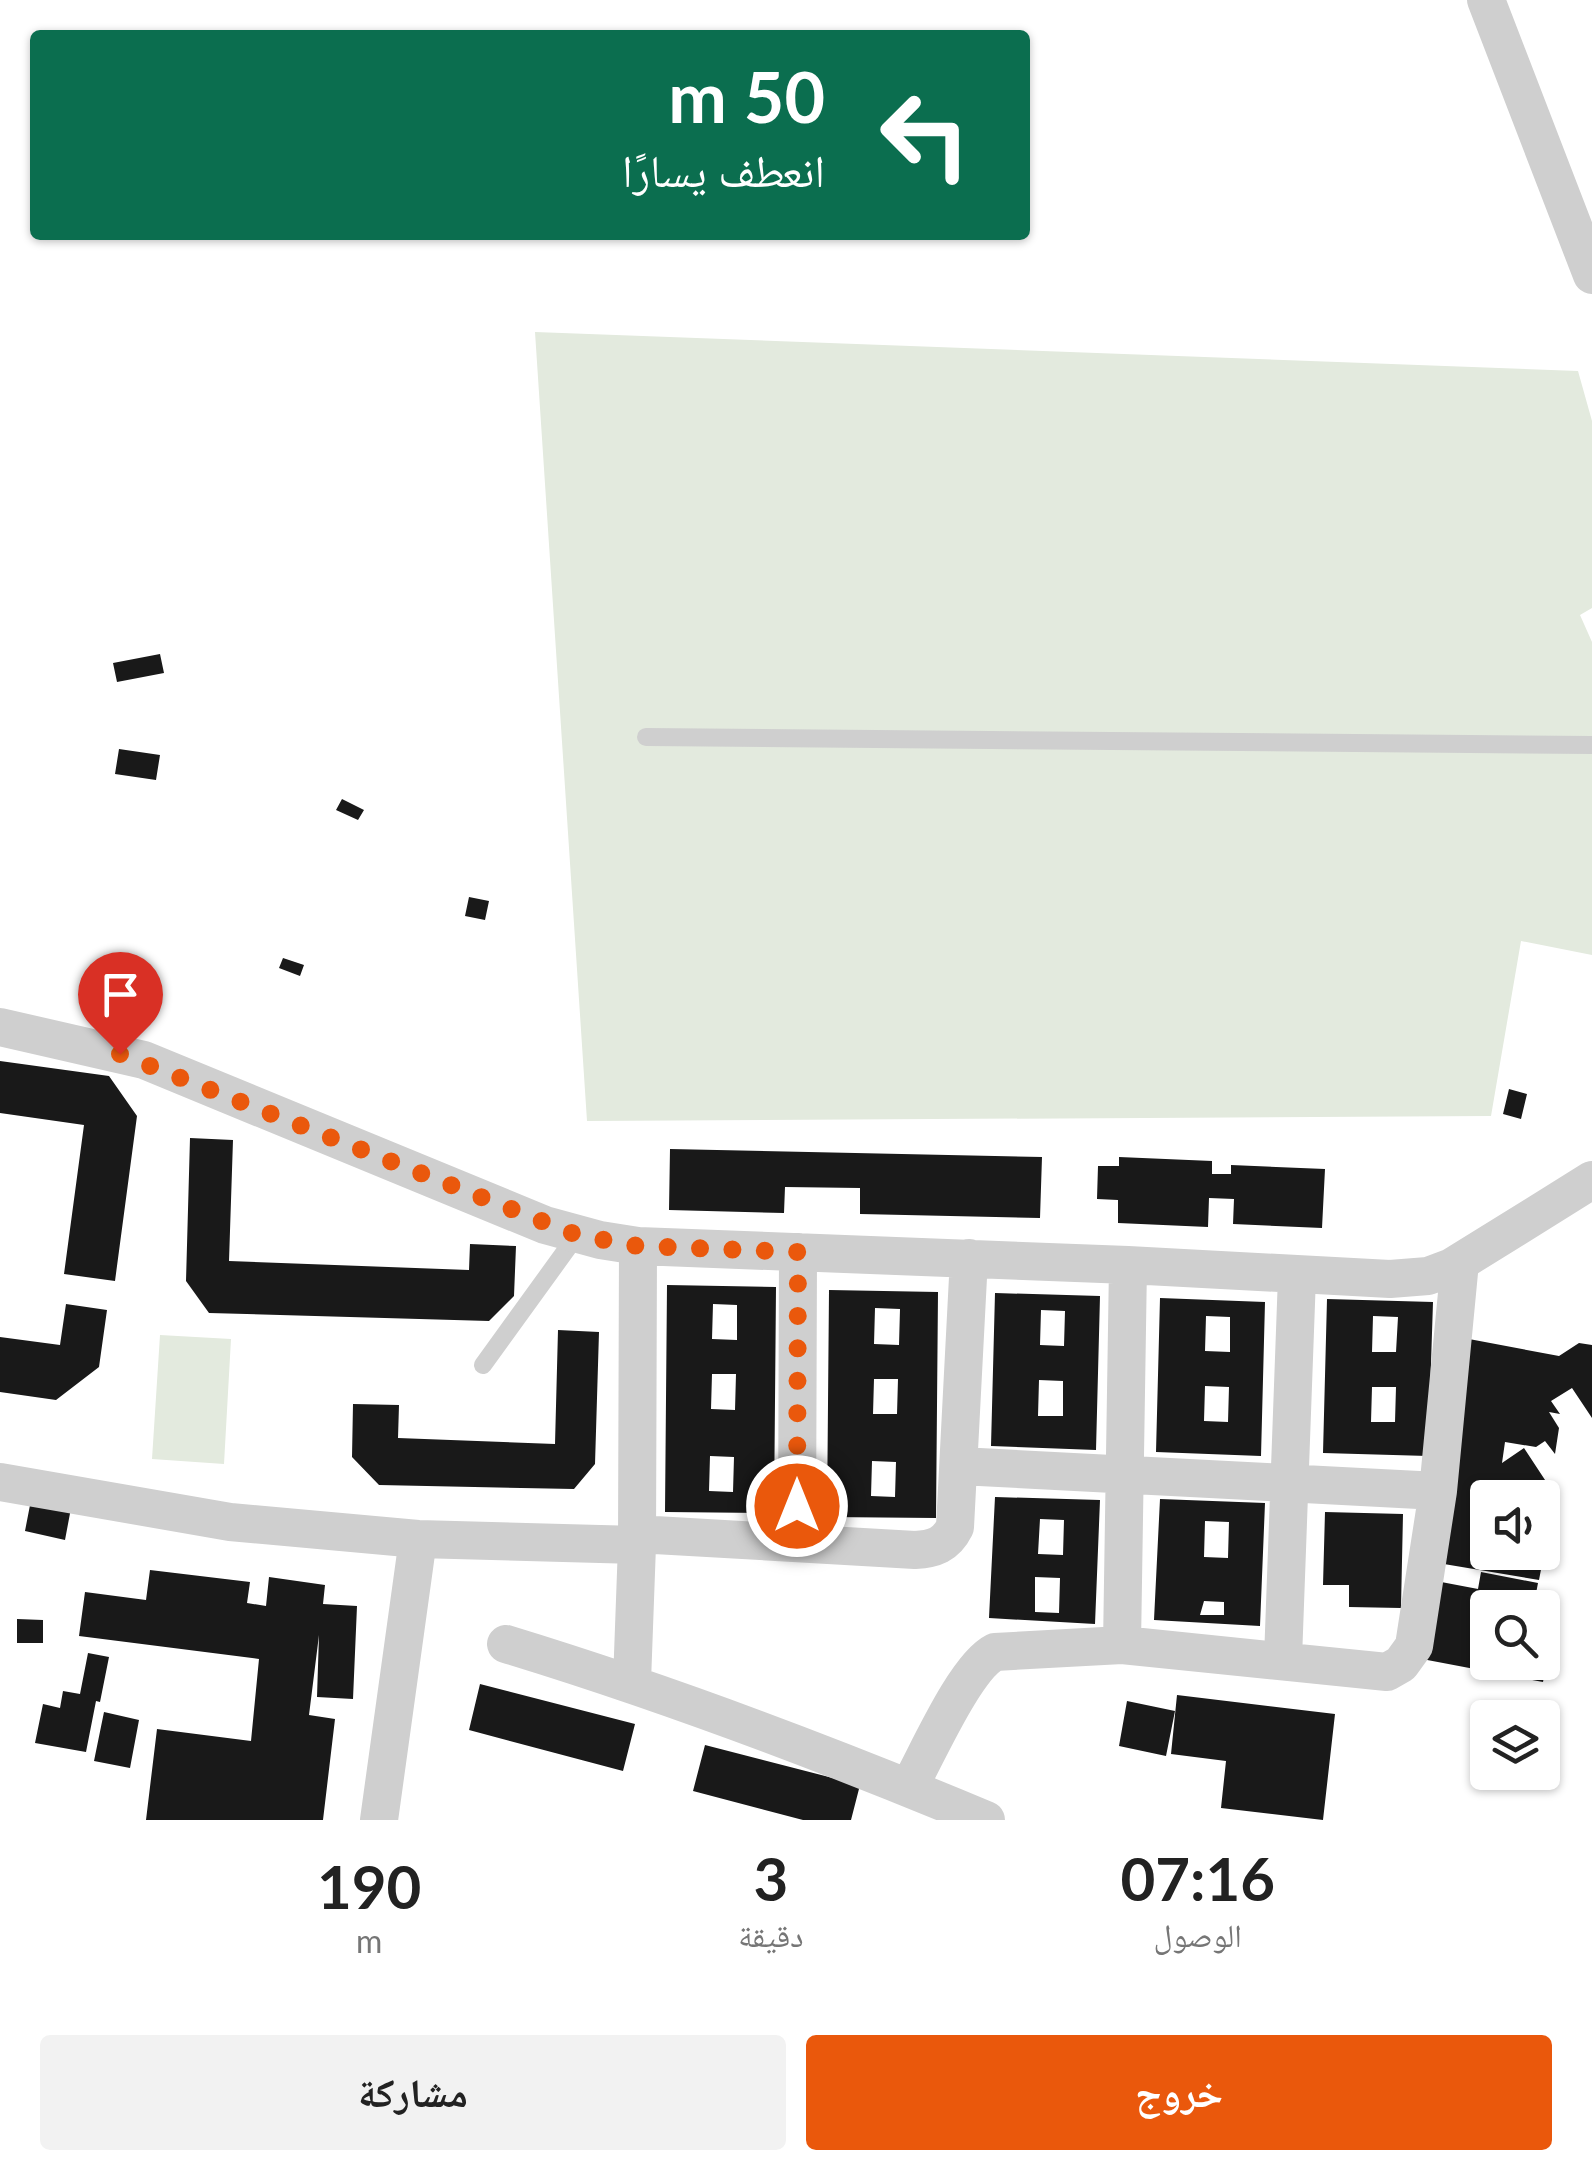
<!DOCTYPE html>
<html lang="ar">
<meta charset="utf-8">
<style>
:root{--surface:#fff;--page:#f2f2f2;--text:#222;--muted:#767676;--accent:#ea580c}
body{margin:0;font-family:Lato,"Noto Naskh Arabic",sans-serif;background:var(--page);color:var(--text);direction:rtl;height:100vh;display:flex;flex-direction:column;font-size:38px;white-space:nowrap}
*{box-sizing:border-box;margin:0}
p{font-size:32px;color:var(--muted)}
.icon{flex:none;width:55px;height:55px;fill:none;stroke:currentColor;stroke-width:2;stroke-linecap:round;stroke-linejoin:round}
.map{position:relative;height:1820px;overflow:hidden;direction:ltr}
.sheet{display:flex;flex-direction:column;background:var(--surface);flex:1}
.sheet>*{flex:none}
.hud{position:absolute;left:30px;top:30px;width:1000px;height:210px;border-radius:10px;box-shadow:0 2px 8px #0004;direction:rtl;background:#0b6e4f;color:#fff;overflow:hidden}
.controls{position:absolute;left:1470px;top:1480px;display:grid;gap:20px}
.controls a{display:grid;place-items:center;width:90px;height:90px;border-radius:10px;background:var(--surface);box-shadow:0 2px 8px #0004;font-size:50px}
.pin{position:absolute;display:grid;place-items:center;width:85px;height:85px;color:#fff;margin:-102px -42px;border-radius:50% 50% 50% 0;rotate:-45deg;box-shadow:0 0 10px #0007}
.pin .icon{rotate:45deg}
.me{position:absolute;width:110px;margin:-55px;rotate:0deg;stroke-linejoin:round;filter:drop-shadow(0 0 8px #0008)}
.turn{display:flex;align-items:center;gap:35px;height:210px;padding:0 40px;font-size:45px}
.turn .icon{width:130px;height:130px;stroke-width:2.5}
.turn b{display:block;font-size:70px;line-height:85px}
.eta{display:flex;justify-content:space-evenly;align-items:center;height:170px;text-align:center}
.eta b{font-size:60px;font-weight:700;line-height:70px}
.action{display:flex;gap:20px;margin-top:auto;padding:20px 40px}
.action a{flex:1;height:115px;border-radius:10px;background:var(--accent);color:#fff;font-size:40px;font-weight:700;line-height:115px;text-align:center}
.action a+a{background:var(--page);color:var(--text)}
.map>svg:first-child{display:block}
.green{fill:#e3eade}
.building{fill:#191919;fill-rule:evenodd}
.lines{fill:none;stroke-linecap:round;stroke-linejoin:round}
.lane{stroke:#cfcfcf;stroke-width:18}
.street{stroke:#cfcfcf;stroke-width:38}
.route{stroke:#ea580c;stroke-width:18;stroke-dasharray:0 32.4}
</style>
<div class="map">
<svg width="1592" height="1820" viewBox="0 0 1592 1820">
<rect width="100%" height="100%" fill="#fff"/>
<!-- green -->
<path class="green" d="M535 332 1578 371 1592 421V608L1580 615 1592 642V955L1521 941 1491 1116 587 1121Z
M160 1335 231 1339 224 1464 152 1459Z"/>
<!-- building -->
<path class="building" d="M160 654 164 673 117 682 113 663Z
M119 749 160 755 156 780 115 774Z
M342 799 364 810 358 820 336 810Z
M469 897 489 901 485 920 465 916Z
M283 958 304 965 300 976 279 968Z
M0 1061 109 1076 137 1116 115 1281 64 1274 84 1125 0 1113Z
M1509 1089 1527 1094 1521 1119 1503 1114Z
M190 1138 233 1140 229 1261 469 1270 470 1244 516 1246 514 1296 489 1321 209 1313 186 1281Z
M670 1149 1042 1157 1040 1218 860 1214V1188L785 1187 784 1213 669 1210Z
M1119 1157 1212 1161V1174H1231V1165L1325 1169 1322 1228 1233 1224 1234 1199 1209 1198 1208 1227 1118 1223V1200L1097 1199 1098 1166H1119Z
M667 1285 776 1287 774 1513 665 1512ZM713 1304 737 1305V1340L712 1339ZM712 1374H736L735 1410 711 1409ZM710 1456 734 1457 733 1492 709 1491Z
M829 1290 938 1292 936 1518 827 1517ZM875 1308 900 1309 899 1345 874 1344ZM874 1379H898L897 1414H873ZM872 1461 896 1462 895 1497 871 1496Z
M995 1293 1100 1296 1096 1450 991 1446ZM1041 1310 1065 1311 1064 1346 1040 1345ZM1039 1380 1063 1381V1416H1038Z
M1160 1298 1265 1302 1261 1456 1156 1452ZM1206 1316 1230 1317V1352L1205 1351ZM1205 1386 1229 1387 1228 1422 1204 1421Z
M1327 1299 1433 1302 1428 1456 1323 1453ZM1373 1316 1398 1317 1396 1352H1372ZM1372 1387H1396L1395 1422H1371Z
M66 1304 107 1310 99 1367 56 1400 0 1392V1337L60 1345Z
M558 1330 599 1332 595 1464 574 1489 379 1485 352 1457 353 1404 399 1405 398 1438 555 1444Z
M1469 1339 1559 1356 1579 1343 1592 1345V1418L1572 1388 1551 1401 1560 1414 1549 1412 1559 1428 1555 1454 1545 1441 1536 1447 1505 1442 1502 1463 1524 1448 1547 1483 1544 1498H1488V1552H1542V1525L1548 1533 1539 1580 1426 1561Z
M995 1497 1100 1500 1095 1624 989 1618ZM1040 1519 1064 1520 1063 1555 1038 1554ZM1035 1577 1060 1578 1059 1613 1035 1612Z
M1160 1499 1265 1503 1260 1626 1154 1620ZM1205 1521 1229 1522 1228 1558 1204 1557ZM1204 1601 1224 1602V1615H1200Z
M31 1500 71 1508 65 1540 25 1531Z
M1325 1512 1403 1514 1401 1608 1349 1607V1585H1323Z
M150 1570 250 1582 247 1603 266 1606 269 1577 325 1585 323 1604 357 1606 353 1699 317 1697 319 1635 309 1715 335 1719 323 1820H146L157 1729 251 1741 259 1659 79 1636 85 1592 146 1600Z
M1481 1572 1538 1583 1534 1604 1557 1608 1543 1682 1422 1659 1436 1581 1478 1589ZM1488 1608H1542V1662H1488Z
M17 1619 43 1620V1643H17Z
M88 1653 109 1657 100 1702 96 1701 86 1752 35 1743 43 1704 60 1708 63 1691 80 1694Z
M480 1684 635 1724 623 1771 469 1730Z
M1177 1695 1335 1714 1323 1820 1221 1808 1226 1761 1171 1754Z
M1127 1701 1175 1711 1166 1756 1119 1746Z
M104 1712 139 1720 130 1768 94 1761Z
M705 1745 860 1785 851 1820H803L693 1791Z"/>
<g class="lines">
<!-- lane -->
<path class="lane" d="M646 737 1592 745
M483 1365 577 1235"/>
<!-- street -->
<path class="street" d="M1486 0 1592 275
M0 1027 144 1060 545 1225 600 1240 638 1246
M960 1466 1438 1491
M0 1482 230 1522 418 1539 637 1545 638 1246 1128 1265 1390 1279 1428 1276 1452 1267 1592 1180
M637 1534 915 1550C934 1549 946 1545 955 1527L969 1258
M797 1542 798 1252
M506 1644C670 1694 828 1754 986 1820
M1122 1645 1128 1265
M1283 1659 1297 1276
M632 1682 637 1545
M909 1787C927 1755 965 1667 995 1652L1122 1645 1387 1672 1401 1664 1414 1646 1438 1491 1460 1262
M379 1820 418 1539"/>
</g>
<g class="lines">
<!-- route -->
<path class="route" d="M120 1054 577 1235 638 1246 798 1252 797 1506"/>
</g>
</svg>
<div class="controls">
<a><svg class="icon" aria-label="sound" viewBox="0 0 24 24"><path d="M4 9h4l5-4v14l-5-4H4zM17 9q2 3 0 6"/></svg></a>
<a><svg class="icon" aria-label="search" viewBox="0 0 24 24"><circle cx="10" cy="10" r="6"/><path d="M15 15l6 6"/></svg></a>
<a><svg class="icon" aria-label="layers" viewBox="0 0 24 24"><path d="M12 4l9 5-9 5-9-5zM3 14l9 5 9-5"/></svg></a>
</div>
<div class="pin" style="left:120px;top:1054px;background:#d93025"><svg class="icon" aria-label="arrive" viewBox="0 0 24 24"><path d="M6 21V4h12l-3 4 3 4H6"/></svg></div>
<svg class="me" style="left:797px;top:1506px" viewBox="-20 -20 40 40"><circle r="17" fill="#ea580c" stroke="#fff" stroke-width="3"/><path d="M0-11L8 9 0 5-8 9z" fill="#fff"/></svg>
<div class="hud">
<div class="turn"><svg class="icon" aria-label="left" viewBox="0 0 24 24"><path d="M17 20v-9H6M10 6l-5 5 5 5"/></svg><div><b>50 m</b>انعطف يسارًا</div></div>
</div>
</div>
<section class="sheet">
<div class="eta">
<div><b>07:16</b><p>الوصول</p></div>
<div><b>3</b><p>دقيقة</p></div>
<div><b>190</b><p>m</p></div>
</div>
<div class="action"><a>خروج</a><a>مشاركة</a></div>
</section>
